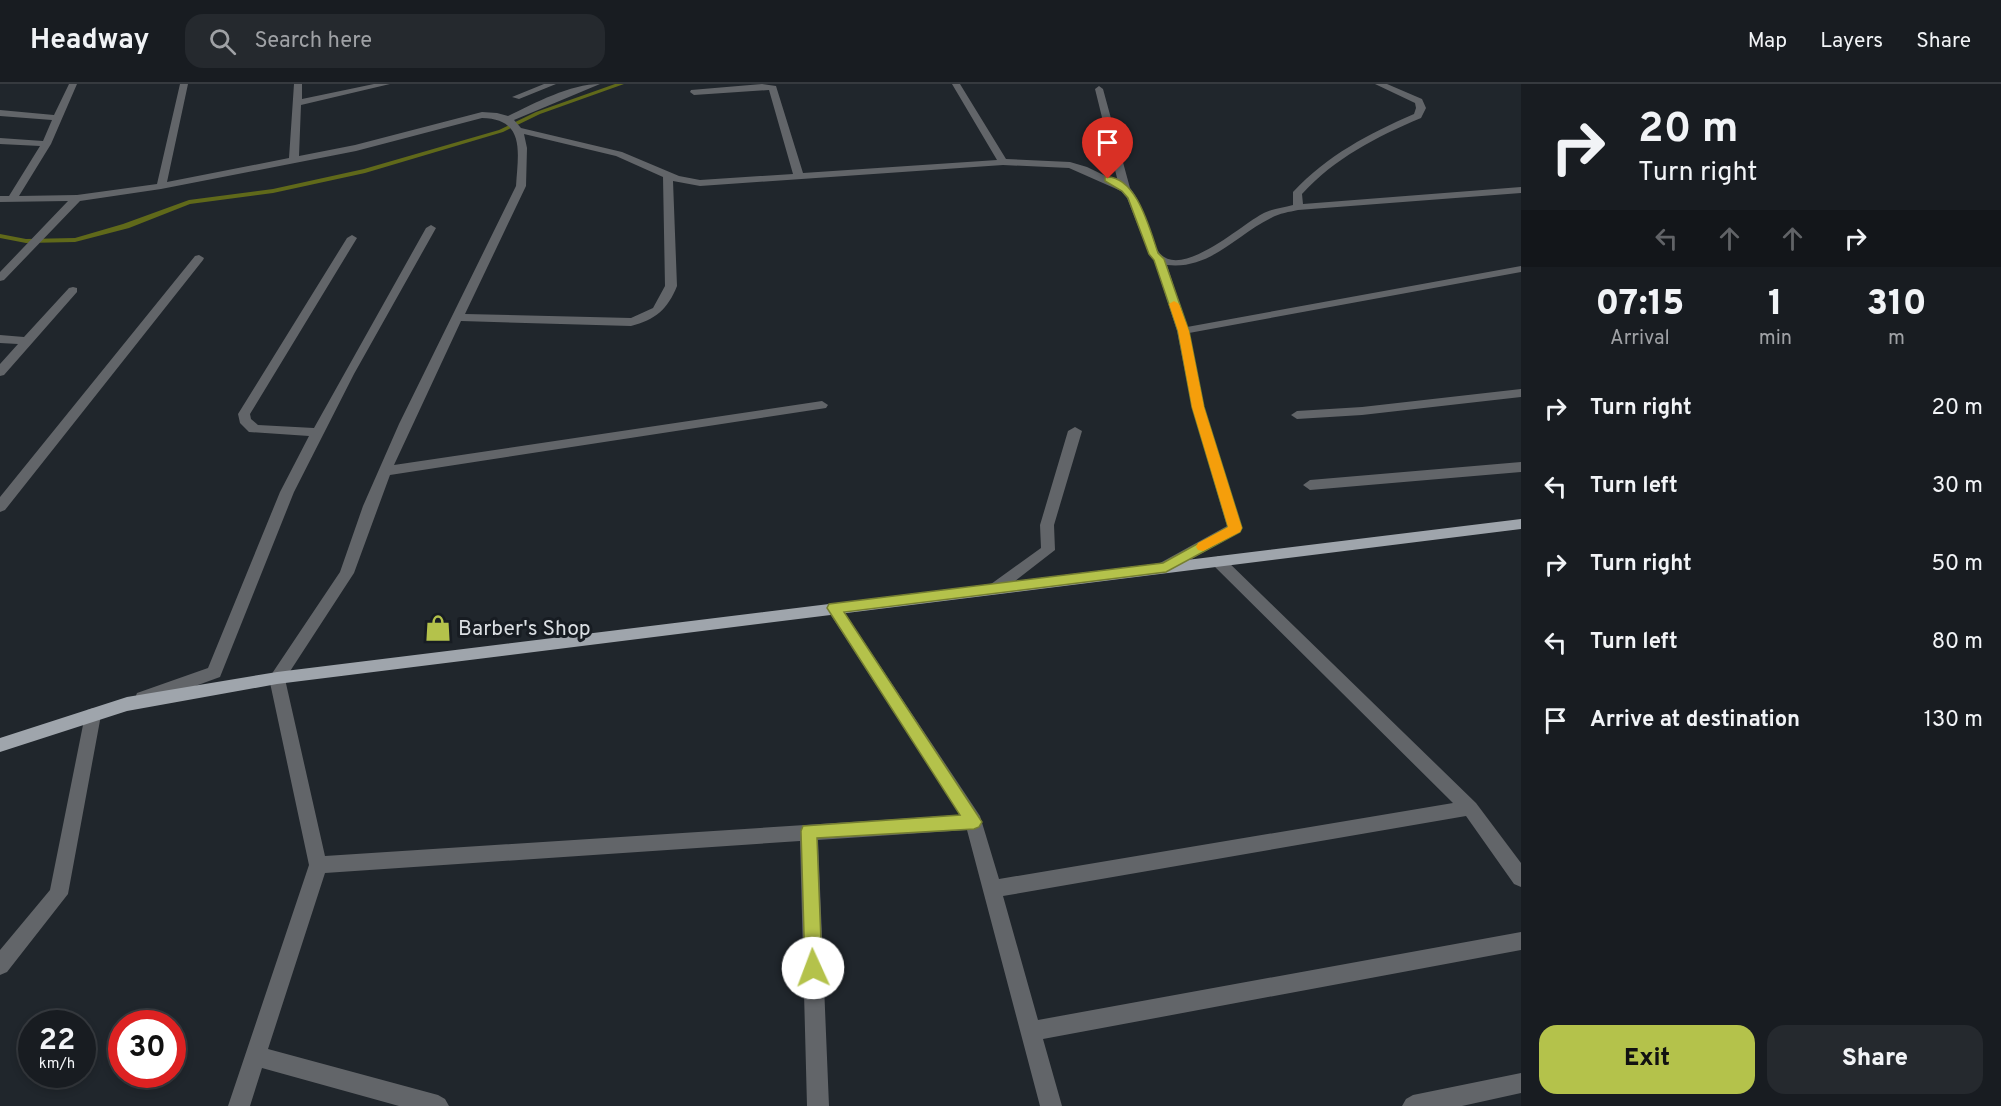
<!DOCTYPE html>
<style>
:root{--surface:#181c21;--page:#25292e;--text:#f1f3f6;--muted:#9fa1a5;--line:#363a3f;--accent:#b4c24b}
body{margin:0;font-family:Overpass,sans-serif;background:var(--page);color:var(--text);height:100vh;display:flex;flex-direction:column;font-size:22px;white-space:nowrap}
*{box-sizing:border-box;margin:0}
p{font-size:20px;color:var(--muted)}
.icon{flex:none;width:33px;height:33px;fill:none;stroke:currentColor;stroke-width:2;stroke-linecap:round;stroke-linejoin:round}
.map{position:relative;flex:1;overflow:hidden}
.sheet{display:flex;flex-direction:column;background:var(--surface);width:480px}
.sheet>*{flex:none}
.banner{background:#181c21;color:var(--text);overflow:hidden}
.speed{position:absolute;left:18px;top:926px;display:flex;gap:12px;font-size:30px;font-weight:700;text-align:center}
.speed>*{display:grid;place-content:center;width:78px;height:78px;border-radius:50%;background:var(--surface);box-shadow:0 3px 9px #0003,0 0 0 2px var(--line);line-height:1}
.speed small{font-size:15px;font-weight:400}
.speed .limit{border:9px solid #d22;background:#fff;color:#111}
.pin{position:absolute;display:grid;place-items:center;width:51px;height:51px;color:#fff;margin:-62px -26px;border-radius:50% 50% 50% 0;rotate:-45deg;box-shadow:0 0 6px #0007}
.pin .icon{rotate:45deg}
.me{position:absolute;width:66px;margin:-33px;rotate:358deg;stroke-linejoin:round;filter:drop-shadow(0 0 4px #0008)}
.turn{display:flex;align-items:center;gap:21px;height:126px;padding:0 18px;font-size:27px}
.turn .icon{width:78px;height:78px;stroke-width:2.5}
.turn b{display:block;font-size:42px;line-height:51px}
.lanes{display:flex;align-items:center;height:57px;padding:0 18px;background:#0003;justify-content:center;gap:30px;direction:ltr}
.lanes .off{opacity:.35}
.eta{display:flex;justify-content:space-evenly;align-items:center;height:102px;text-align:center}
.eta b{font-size:36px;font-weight:800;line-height:42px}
.cta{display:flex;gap:12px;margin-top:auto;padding:12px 18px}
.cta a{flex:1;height:69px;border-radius:18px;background:var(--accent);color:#111;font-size:24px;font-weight:800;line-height:69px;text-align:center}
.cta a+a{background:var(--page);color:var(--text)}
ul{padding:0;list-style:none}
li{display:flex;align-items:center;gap:18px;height:78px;padding:0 18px}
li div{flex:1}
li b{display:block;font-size:22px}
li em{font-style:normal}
header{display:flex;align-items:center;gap:36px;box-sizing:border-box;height:84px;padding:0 30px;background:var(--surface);border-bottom:2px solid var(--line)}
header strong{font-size:28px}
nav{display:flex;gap:33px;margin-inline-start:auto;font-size:21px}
.search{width:420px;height:54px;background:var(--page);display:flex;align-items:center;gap:15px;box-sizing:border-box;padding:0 21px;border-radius:18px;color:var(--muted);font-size:22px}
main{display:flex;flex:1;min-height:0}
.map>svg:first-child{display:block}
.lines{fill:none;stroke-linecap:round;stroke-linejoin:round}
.stream{fill:#60691a;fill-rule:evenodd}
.minor{fill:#626569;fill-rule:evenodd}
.major{fill:#9fa5ac;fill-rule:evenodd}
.route{fill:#b4c24b;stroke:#757e31;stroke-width:1.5}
.slow{fill:#f59e0b}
.labels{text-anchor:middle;stroke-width:6;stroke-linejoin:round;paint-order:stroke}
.poi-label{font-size:21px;fill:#dbdfe3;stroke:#171c22;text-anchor:start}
</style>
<header>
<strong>Headway</strong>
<div class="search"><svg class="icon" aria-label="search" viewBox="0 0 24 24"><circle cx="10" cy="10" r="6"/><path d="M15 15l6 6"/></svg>Search here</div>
<nav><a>Map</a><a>Layers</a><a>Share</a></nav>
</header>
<main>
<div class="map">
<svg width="1521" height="1022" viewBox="0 0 1521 1022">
<rect width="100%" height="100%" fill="#20262c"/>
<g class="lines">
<!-- stream -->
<path class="stream" d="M615 0H624L540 30 503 48 365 89 273 109 190 120 129 144 75 158 26 159 0 154V150L26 155 75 154 123 140 189 116 273 105 364 85 499 46 536 28Z"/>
<!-- minor -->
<path class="minor" d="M69 0H77L51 60 19 112 77 111 157 100 180 0H188L167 98 289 74 294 0H302V15L374 0H390L301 21 299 72 355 61 482 28 497 29 508 32C535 19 570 0 600 0L514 36 521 44 622 68 679 92 700 96 793 90 769 6 694 11 690 8 691 6 762 0 776 2 803 89 997 76 952 0H960L1006 75 1070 78 1087 83 1118 98 1095 5 1099 2 1103 5 1130 104C1145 122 1146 147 1158 167 1179 198 1241 141 1262 130 1271 125 1282 124 1293 121V108C1328 71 1368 50 1414 30L1416 24 1415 19 1375 0H1387L1422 15 1426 24 1421 34C1376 53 1335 74 1302 110L1303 120 1521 103V109L1298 126C1289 128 1280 129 1271 134 1236 151 1210 186 1167 181L1187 243 1521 182V188L1189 249 1204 323 1242 444 1240 448 1170 487H1160L1158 483 1160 479 1227 442 1192 323 1177 247 1154 175 1149 170 1127 114 1121 107 1069 84 1003 81 700 102 673 97 677 202C668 225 655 236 631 242L461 237 394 381 822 317 828 321 826 324 390 391 354 489 285 595 325 772 960 731 829 528 826 524 829 520H839L980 732 999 795 1453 719 1213 481 1211 477 1218 472 1223 473 1476 719 1521 779V803L1514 800 1466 732 1003 812 1038 936 1521 848V866L1043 955 1062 1022H1040L967 746 818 756 829 1022H807L800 757 325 789 268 965 438 1011 445 1015 449 1022H399L262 984 250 1022H228L309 781 269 594 340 488 363 422 399 340 516 102C518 69 526 35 482 34L356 67 161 105 80 117 4 196 0 197V188L68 117 0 118V112H9L40 62 0 60V54L43 57 52 36 0 32V26L54 31ZM524 50 616 72 663 93 665 202 653 224 631 234 465 230 526 102 527 64Z
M544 0H556L519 15 512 13Z
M431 141 436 144 354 290 294 408 220 593 143 621 137 619 135 614 137 609 208 584 280 408 309 352 249 348 240 339 238 330 347 154 352 151 357 154 250 330 251 335 258 341 314 344 426 144Z
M199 171 204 174 203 176 5 426 0 428V413L195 172Z
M73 203 77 204V208L4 291 0 292V280L18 260 0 259V251L24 253 69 204Z
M1521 305V313L1362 331 1297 335 1291 331 1297 327 1362 323Z
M1075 343 1082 347 1054 441 1055 466 1001 508H991L989 504 991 500 1041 464 1040 441 1068 347Z
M1521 378V388L1310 406 1303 401 1310 396Z
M93 624 99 626 101 631 68 810 7 888 0 891V866L50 806 85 631 87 626Z
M1521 989V1009L1462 1022H1402L1406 1015 1413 1011Z"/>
<!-- major -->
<path class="major" d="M1521 435V445L277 600 127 627 0 668V654L127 613 277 588Z"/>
</g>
<!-- route -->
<path class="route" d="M1105 93C1136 90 1150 146 1158 169L1164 175 1189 247 1204 323 1242 444 1240 448 1166 488 844 528 982 738 979 743 974 745 817 754 822 884 820 891 813 893 807 891 805 884 801 747 803 742 960 731 829 527 827 524 829 520 1163 479 1228 443 1192 323 1178 247 1154 176 1149 170 1128 114 1122 107 1105 97Z"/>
<!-- slow -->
<path class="slow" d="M1174 217 1179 220 1189 247 1204 323 1242 444 1240 448 1203 467 1198 466 1196 463 1198 459 1228 443 1192 323 1178 247 1169 220Z"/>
<!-- icons -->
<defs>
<symbol id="shop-bare" viewBox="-9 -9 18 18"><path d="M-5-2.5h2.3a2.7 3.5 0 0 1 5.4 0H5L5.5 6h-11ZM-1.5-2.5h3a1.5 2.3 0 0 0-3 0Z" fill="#b4c24b" stroke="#171c22" stroke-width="2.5" paint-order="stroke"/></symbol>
</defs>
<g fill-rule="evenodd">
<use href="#shop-bare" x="419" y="525" width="38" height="38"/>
</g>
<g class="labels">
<!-- poi labels -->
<g class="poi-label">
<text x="458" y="551">Barber's Shop</text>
</g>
</g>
</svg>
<div class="speed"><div>22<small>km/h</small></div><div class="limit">30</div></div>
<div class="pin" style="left:1108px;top:95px;background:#d93025"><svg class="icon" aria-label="arrive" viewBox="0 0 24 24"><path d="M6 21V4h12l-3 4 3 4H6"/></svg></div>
<svg class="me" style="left:813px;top:884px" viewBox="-20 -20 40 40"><circle r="19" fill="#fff"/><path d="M0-13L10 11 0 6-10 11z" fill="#b4c24b"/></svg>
</div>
<section class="sheet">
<div class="banner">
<div class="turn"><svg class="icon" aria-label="right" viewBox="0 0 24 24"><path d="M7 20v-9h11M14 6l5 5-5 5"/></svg><div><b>20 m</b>Turn right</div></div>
<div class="lanes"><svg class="icon off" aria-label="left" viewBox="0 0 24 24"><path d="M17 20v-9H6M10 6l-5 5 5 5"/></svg><svg class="icon off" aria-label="ahead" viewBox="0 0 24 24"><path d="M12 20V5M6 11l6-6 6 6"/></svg><svg class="icon off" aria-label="ahead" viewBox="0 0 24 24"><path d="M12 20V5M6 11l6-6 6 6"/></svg><svg class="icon" aria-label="right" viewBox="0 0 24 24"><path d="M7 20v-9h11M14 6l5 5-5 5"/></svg></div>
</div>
<div class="eta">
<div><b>07:15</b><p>Arrival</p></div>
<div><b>1</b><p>min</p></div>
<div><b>310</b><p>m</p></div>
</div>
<ul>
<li><svg class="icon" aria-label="right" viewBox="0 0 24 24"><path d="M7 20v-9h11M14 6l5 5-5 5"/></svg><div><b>Turn right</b></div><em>20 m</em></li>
<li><svg class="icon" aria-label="left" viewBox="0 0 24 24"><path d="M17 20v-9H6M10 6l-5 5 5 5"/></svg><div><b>Turn left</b></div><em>30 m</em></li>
<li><svg class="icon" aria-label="right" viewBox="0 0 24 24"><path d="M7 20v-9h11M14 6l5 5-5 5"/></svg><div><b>Turn right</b></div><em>50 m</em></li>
<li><svg class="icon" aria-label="left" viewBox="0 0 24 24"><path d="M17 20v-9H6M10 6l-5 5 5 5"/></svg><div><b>Turn left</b></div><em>80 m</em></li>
<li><svg class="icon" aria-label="arrive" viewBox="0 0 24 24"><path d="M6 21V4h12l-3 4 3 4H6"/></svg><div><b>Arrive at destination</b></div><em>130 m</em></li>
</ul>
<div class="cta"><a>Exit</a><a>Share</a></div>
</section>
</main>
